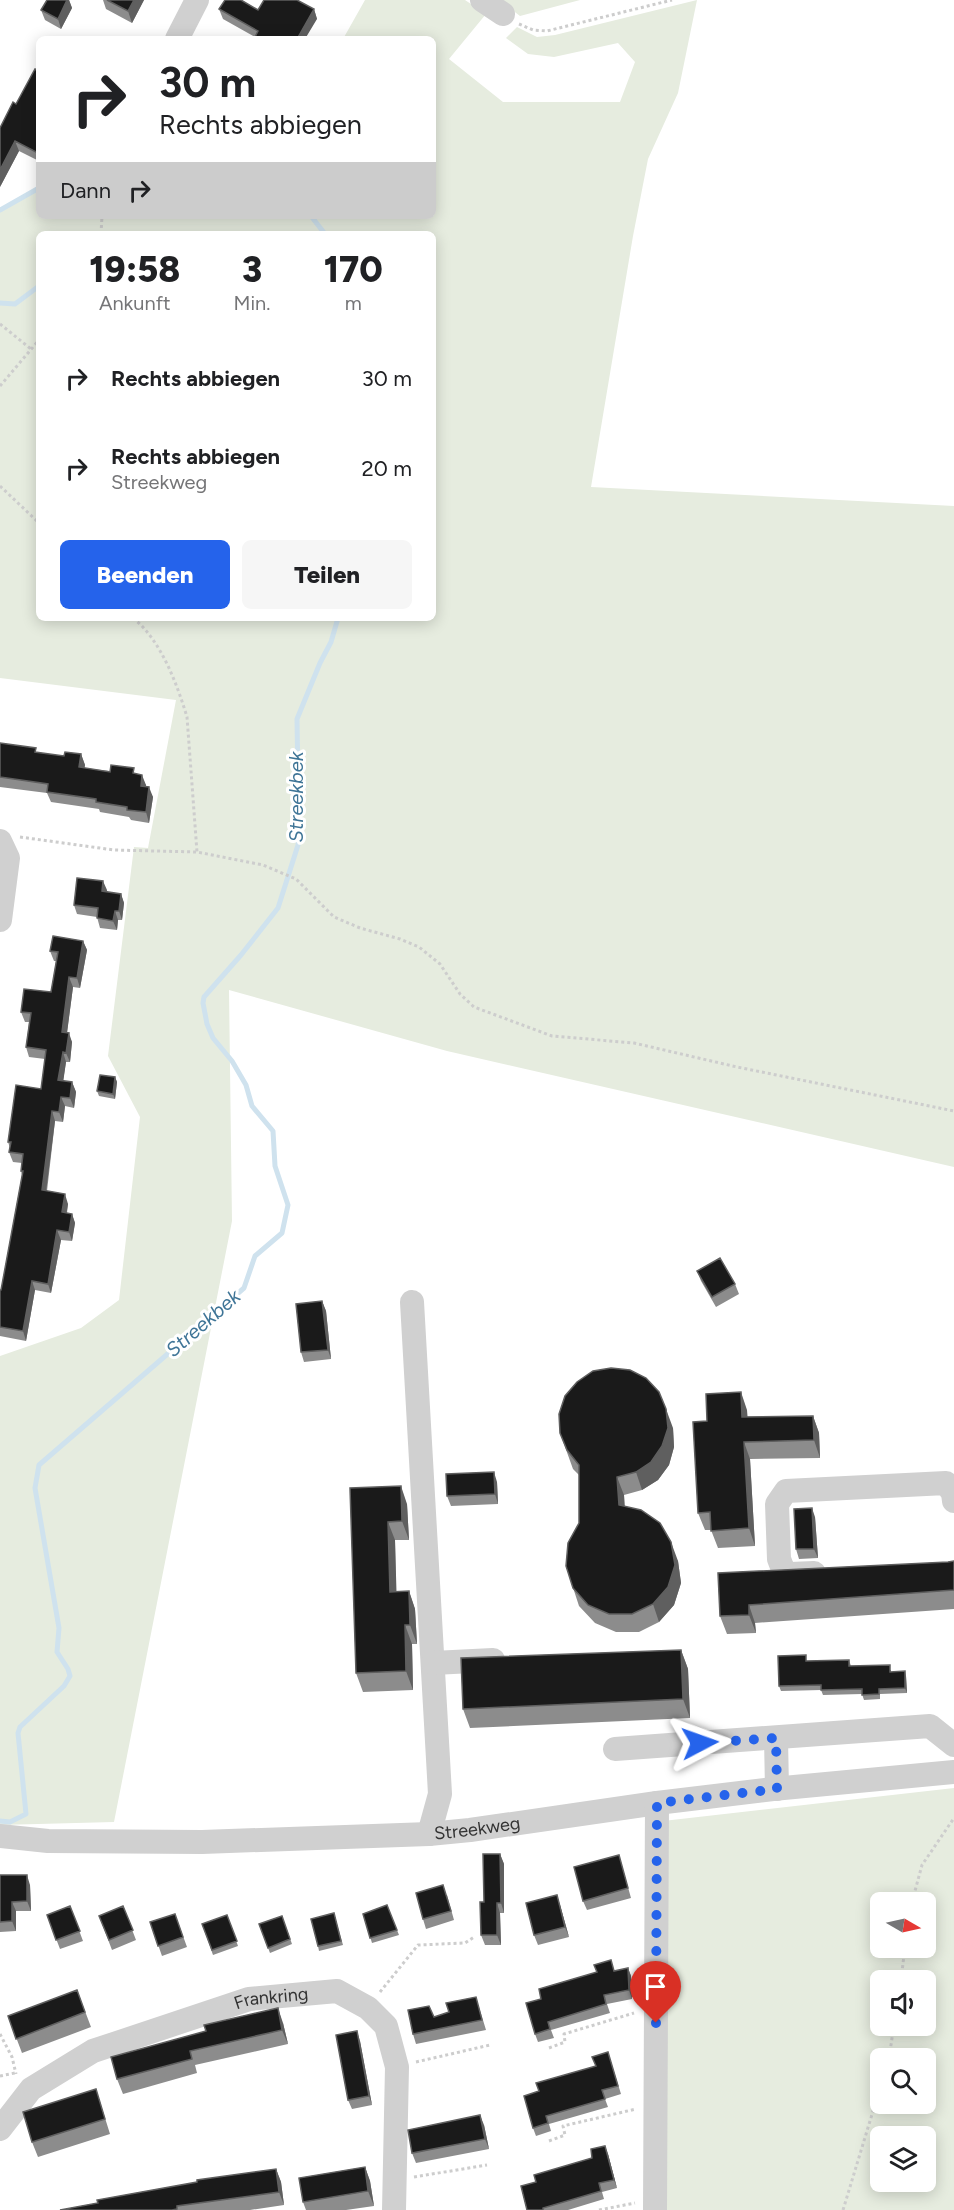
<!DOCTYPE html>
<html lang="de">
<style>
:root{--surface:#fff;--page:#f6f6f6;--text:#202124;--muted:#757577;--accent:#2563eb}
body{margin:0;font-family:Figtree,sans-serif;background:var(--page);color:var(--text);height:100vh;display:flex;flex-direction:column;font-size:22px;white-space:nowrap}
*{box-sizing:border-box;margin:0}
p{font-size:20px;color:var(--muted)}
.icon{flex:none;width:33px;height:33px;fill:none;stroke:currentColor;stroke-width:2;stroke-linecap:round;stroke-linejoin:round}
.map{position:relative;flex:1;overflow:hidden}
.drawer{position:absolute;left:36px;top:231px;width:400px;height:390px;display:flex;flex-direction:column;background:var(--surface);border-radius:9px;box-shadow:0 3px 15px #0003}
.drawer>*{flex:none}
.guide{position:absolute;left:36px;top:36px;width:400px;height:183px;border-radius:9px;box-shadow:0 3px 15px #0003;background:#fff;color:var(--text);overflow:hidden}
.needle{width:39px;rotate:99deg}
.buttons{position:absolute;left:870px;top:1892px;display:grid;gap:12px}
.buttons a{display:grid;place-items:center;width:66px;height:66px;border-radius:9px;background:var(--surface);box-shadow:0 3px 15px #0003;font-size:30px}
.pin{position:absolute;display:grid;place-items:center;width:51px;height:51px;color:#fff;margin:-62px -26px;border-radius:50% 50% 50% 0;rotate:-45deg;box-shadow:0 0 6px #0007}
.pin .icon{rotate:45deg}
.me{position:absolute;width:66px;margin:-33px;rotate:86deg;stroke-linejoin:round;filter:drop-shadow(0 0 4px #0008)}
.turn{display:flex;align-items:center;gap:21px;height:126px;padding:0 24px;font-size:27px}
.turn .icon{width:78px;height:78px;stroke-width:2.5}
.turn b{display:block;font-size:42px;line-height:51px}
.then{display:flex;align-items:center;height:57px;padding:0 24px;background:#0003;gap:12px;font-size:22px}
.eta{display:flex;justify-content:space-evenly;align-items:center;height:102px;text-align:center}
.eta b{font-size:36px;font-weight:800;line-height:42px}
.action{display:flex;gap:12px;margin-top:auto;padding:12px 24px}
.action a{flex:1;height:69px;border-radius:9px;background:var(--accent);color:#fff;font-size:24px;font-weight:800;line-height:69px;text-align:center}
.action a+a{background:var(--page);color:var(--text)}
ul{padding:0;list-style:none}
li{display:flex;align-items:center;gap:18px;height:90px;padding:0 24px}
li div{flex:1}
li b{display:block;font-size:22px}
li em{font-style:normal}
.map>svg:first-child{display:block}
.green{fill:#e6ecdf;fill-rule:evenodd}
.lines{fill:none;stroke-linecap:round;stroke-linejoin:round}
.stream{stroke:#cfe2ee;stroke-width:5}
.path{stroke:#cdcdcd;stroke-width:3;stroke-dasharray:3 3;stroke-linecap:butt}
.minor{stroke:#d0d0d0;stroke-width:24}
.wall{fill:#8c8c8c}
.shaded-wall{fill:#5f5f5f}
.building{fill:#1a1a1a;stroke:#5f5f5f;stroke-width:1.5}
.route{stroke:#2563eb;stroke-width:10;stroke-dasharray:0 18}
.labels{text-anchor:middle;stroke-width:6;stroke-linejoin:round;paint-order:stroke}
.street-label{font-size:18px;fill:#333;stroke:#fff}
.water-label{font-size:20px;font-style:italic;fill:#3f7597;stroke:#fff}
</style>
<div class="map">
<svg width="954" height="2210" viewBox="0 0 954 2210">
<rect width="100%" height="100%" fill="#fff"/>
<!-- green -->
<path class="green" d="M365 0H465L486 14 449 59 503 102H620L635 62 618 43 554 57 528 54 506 38 517 27 537 37 555 35 697 0 678 93 648 159 633 236 591 487 954 506V1167L447 1051 229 990 232 1221 114 1822 0 1825V1356L81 1328 119 1300 140 1117 108 1056 134 847 148 848 176 700 0 678V210L39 188V216H434V39H343ZM39 234H434V618H39Z
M499 0H580L520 16Z
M954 1788V2210H664L663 1821ZM880 1902H926V1947H880ZM880 1980H926V2025H880ZM880 2058H926V2103H880ZM880 2136H926V2181H880Z"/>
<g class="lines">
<!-- stream -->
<path class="stream" d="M0 210 39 188
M311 216 325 234
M0 303 15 304 39 286
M0 1821 10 1822 26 1814 18 1733 20 1727 64 1686 70 1676 68 1669 57 1652 59 1628 35 1488 39 1465 244 1288 255 1256 282 1233 288 1205 275 1166 273 1131 252 1106 246 1085 232 1061 213 1038 207 1024 203 1003 204 997 241 955 278 908 298 845 299 833 294 798 298 781 297 719 320 663 331 642 338 618"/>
<!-- path -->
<path class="path" d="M519 24 533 30 547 31 672 0
M101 234 102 216
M0 324 31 349
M0 386 39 340
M0 486 39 523
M133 618C161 640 177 684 187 717L197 852
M20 837 114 850 197 852 263 865 296 879 334 917 360 928 400 939 419 947 440 964 460 994 474 1007 552 1036 634 1043 737 1067 954 1111
M912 1902 922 1865 954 1818
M901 1980 905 1947
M380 1992 418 1945 465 1943 474 1937
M0 2034 12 2057 16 2074
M549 2048 565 2042 564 2034 634 2013
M889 2058 894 2025
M416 2062 490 2045
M0 2076 15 2073
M549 2141 565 2135 563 2126 636 2109
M414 2177 487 2165
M599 2210 635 2203
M843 2210 880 2088"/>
<!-- minor -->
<g class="minor">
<path d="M482 0 503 14"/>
<path d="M177 39 197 0"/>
<path d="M0 841 8 858 0 920"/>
<path d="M412 1302 440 1794 429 1834"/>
<path d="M814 1573 791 1574 784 1572 779 1559 777 1504 786 1491 946 1483 953 1493 954 1501"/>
<path d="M433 1663 493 1660"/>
<path d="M776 1738 777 1789"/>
<path d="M615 1749 930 1726 954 1745"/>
<path id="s1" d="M0 1836 48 1841 202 1842 429 1834 470 1830 657 1803 773 1789 954 1772"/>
<path id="s2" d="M0 2129 31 2089 93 2051 249 1999 337 1991 368 2008 386 2026 397 2067 394 2210"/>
<path d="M655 2210 657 1803"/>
</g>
</g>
<!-- wall -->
<path class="wall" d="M47 0H69L72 8 61 29 45 20 41 10Z
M103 0H144L132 23 106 9Z
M219 9H314L317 19 255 37 223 19Z
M39 71V161L19 151 0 187 16 104Z
M0 743 38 753 64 756 81 754 85 765 84 768 136 774 146 785V786L153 797 149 823 131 820 129 817 100 812 99 809 51 802 47 793 0 787Z
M107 890V892L121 894 124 903 122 920H118L117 930 100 928 97 917 77 914 74 905Z
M83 941 87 950 80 988 73 987 67 1032 72 1042 70 1062H66L63 1081 72 1082 76 1092 74 1108 65 1106 63 1122 55 1121 47 1191 68 1204 67 1213 72 1214 75 1223 72 1241 61 1240 51 1293 35 1290 26 1341 0 1336V1290H1L22 1175 21 1171 22 1163 13 1162 9 1152 10 1148 8 1142 41 1089 45 1059 29 1057 26 1047 29 1022H25L21 1012 51 992 56 961H54L50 951Z
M115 1077 117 1082 115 1099 99 1096 97 1091Z
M697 1271 735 1284 739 1294 716 1307 701 1281Z
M322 1301 326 1311 331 1359 304 1362 301 1352Z
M747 1410V1417L813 1416 819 1433 820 1458 750 1459 755 1546 718 1548 711 1530H705L698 1513 707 1421Z
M673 1428 674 1447 669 1465 658 1480 642 1490 624 1495 625 1507 678 1561 681 1583 674 1605 659 1622 639 1632H616L595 1623 579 1606 566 1566 579 1523V1475L573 1469 560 1433Z
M497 1482 498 1504 451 1506 447 1496Z
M350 1488 407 1504 409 1540H395L396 1592 409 1591 415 1609 417 1644H412L413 1690 363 1692 356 1673Z
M815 1517 818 1558 799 1559 796 1549Z
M954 1561V1609L755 1623 756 1633 727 1634 720 1616 718 1573 948 1562Z
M681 1650 688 1669 690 1718 470 1728 463 1709Z
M849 1660 851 1666 891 1670V1672L906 1676 907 1693 880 1694V1699L864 1700 862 1694 823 1695 821 1690 781 1691 779 1686 808 1661Z
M500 1854 504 1864V1913H500L501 1945H485L481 1935 484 1902Z
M619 1855 631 1898 587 1910 583 1901Z
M0 1875 30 1885 31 1911H16V1931L0 1932Z
M447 1895 454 1920 426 1929 423 1919Z
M387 1905 399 1935 372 1943 363 1914Z
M560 1905 569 1937 538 1945 534 1935Z
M70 1906 83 1941 60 1949 47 1915Z
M123 1906 136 1940 112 1950 99 1916Z
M334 1913 343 1945 319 1951 318 1946Z
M175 1914 187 1947 162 1956 150 1922Z
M227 1915 238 1946 213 1955 202 1924Z
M282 1916 292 1944 270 1953 259 1924Z
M628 1968 631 1976 632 1999 607 2004 610 2013 551 2030 554 2038 538 2042 535 2034 541 1999 614 1971Z
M77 1990 91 2027 22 2053 8 2016Z
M479 2007 486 2030 416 2044 413 2034 434 2017Z
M283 2023 288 2044 195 2065 197 2073 123 2094 117 2079 206 2031Z
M360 2041 372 2105 352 2109 348 2100Z
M608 2052 621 2094 605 2099 608 2107 549 2124 551 2131 536 2136 533 2128 539 2091 596 2066Z
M96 2089 110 2134 38 2157 32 2142Z
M484 2125 489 2149 416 2163 412 2153Z
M608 2154 617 2188 602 2192 604 2199 568 2210H527L536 2182Z
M365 2167 370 2181 374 2206 346 2210H306L303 2202Z
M276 2169 281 2182 284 2205 250 2210H60Z"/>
<!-- shaded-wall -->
<path class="shaded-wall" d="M67 0H69L72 8 61 29 58 19Z
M134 0H144L132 23 128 11Z
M314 9 317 19 305 39H297Z
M15 141 19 151 0 187V170Z
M81 754 85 765 83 778 79 767Z
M142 775 146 785 145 796 141 786Z
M149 787 153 797 149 823 146 812Z
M103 881 107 890 105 901 102 891Z
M121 894 124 903 122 920 119 911Z
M115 911 118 920 117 930 113 921Z
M83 941 87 950 80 988 77 978Z
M69 977 73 987 66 1041 62 1032Z
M69 1033 72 1042 70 1062 66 1053Z
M63 1052 66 1062 62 1090 58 1080Z
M115 1077 117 1082 115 1099 113 1094Z
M72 1082 76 1092 74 1108 70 1098Z
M61 1097 65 1106 63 1122 59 1112Z
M52 1111 55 1121 45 1200 42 1190Z
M65 1194 68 1204 65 1222 62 1212Z
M72 1214 75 1223 72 1241 69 1232Z
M57 1230 61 1240 51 1293 48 1284Z
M32 1281 35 1290 26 1341 23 1331Z
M322 1301 326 1311 331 1359 328 1350Z
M741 1392 747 1410 749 1435 742 1417Z
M666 1409 673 1428 674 1447 669 1465 658 1480 642 1490 636 1472Z
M813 1416 819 1433 820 1458 814 1440Z
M744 1442 750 1459 755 1546 749 1528Z
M494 1472 497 1482 498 1504 495 1494Z
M617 1477 624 1495 625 1524 619 1505Z
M401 1486 407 1504 409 1540 402 1521Z
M812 1508 815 1517 818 1558 814 1549Z
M388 1522 395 1540 397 1610 390 1592Z
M671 1542 678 1561 681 1583 674 1605 659 1622 653 1604Z
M409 1591 415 1609 417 1644 410 1625Z
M749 1605 755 1623 756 1633 749 1615Z
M405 1625 412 1644 413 1690 406 1671Z
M681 1650 688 1669 690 1718 683 1699Z
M905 1671 906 1676 907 1693 905 1688Z
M500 1854 504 1864V1913L501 1903Z
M27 1875 30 1885 31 1911 27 1901Z
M557 1895 560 1905 569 1937 565 1927Z
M12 1902 16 1911V1931L12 1921Z
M497 1903 500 1913 501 1945 497 1935Z
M628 1968 631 1976 632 1999 629 1990Z
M278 2008 283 2023 288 2044 282 2030Z
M357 2031 360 2041 372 2105 369 2096Z
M480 2115 484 2125 489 2149 485 2139Z
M605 2146 608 2154 617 2188 614 2180Z
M365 2167 370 2181 374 2206 368 2191Z
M276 2169 281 2182 284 2205 279 2192Z"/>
<!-- building -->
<path class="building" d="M47 0H67L58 19 41 10Z
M107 0H134L128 11Z
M225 0H241L258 10 264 0H297L314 9 297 39H254L258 31 219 9Z
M35 69 39 71V151L38 153 15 141 0 170V128L13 102 16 104Z
M0 743 36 748 35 752 64 756 65 752 81 754 79 767 110 772 111 765 134 768 133 773 142 775 141 786 149 787 146 812 127 810V807L96 802V799L47 792 48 784 0 777Z
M77 878 103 881 102 891 121 894 119 911H115L113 921 97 918 98 908 74 905Z
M53 936 83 941 77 978 69 977 62 1032 69 1033 66 1053 63 1052 58 1080 72 1082 70 1098 61 1097 59 1112 52 1111 42 1190 65 1194 62 1212 72 1214 69 1232 57 1230 48 1284 32 1281 23 1331 0 1327V1290H1L23 1171H21L23 1154 9 1152 11 1142H8L16 1085 41 1089 46 1050 26 1047 31 1013 21 1012 24 989 51 992 58 952 50 951Z
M100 1075 115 1077 113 1094 97 1091Z
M720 1258 735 1284 712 1297 697 1271Z
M322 1301 328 1350 301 1352 296 1304Z
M611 1368 630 1370 646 1378 659 1392 666 1409 668 1428 662 1446 651 1462 636 1472 617 1477 619 1505 641 1510 660 1523 671 1542 675 1565 668 1587 653 1604 632 1614H609L588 1605 573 1588 566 1566 568 1543 579 1523V1465L567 1450 560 1433 559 1414 565 1396 577 1382 593 1371Z
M741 1392 742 1417 813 1416 814 1440 744 1442 749 1528 711 1531 710 1512 698 1513 693 1422 707 1421 706 1394Z
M494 1472 495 1494 447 1496 446 1474Z
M401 1486 402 1521 388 1522 390 1592 409 1591 410 1625H405L406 1671 356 1673 350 1488Z
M812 1508 814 1549H796L794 1509Z
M954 1561V1590L749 1605V1615L720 1616 718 1573 948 1562Z
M681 1650 683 1699 463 1709 461 1658Z
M806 1655V1661L849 1660V1666L890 1665V1672L905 1671V1688L879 1689V1694L862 1695V1689L821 1690V1685L779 1686 778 1656Z
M483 1854H500L501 1903H497V1935H481L480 1902H484Z
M619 1855 628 1888 583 1901 574 1867Z
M0 1875H27V1901L12 1902V1921L0 1922Z
M443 1885 451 1911 423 1919 416 1893Z
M557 1895 565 1927 534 1935 526 1903Z
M387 1905 397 1930 370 1938 363 1914Z
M70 1906 80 1931 56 1940 47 1915Z
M123 1906 133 1930 109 1940 99 1916Z
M334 1913 341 1941 318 1946 311 1919Z
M175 1914 183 1937 158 1946 150 1922Z
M227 1915 237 1941 212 1950 202 1924Z
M282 1916 290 1939 268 1948 259 1924Z
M611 1960 614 1971 628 1968 629 1990 604 1995 606 2004 548 2022 550 2029 535 2034 526 2003 541 1999 539 1989 597 1972 594 1965Z
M77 1990 85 2012 16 2039 8 2016Z
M476 1997 482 2020 413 2034 408 2010 429 2006 434 2017 449 2012 446 2003Z
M278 2008 282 2030 190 2051 192 2059 117 2079 111 2057 206 2031 204 2025Z
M357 2031 369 2096 348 2100 336 2035Z
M608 2052 618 2086 602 2090 605 2099 546 2116 548 2123 533 2128 524 2096 539 2091 536 2083 596 2066 592 2057Z
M96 2089 105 2119 32 2142 23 2112Z
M480 2115 485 2139 412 2153 408 2130Z
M605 2146 614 2180 599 2183 601 2191 543 2208V2210H527L521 2186 536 2182 534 2175 592 2158 591 2149Z
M365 2167 368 2191 303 2202 299 2178Z
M276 2169 279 2192 177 2206V2209L172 2210H60L98 2203 97 2200 197 2182V2180Z"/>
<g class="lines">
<!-- route -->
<path class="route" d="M656 2023 657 1803 777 1789 776 1738 700 1743"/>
</g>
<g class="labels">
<!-- street labels -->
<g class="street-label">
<text dy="6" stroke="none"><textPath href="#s1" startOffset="478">Streekweg</textPath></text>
<text dy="6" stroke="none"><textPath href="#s2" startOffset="310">Frankring</textPath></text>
</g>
<!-- water labels -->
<g class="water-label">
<text transform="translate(296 797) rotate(-90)" y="7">Streekbek</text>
<text transform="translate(203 1323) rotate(-41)" y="7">Streekbek</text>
</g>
</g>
</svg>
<div class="buttons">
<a><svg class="needle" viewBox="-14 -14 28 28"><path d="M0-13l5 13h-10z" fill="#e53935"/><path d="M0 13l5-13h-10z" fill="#757577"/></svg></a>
<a><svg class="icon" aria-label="sound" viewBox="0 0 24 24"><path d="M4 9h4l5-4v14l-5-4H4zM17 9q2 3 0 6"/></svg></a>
<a><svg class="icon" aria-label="search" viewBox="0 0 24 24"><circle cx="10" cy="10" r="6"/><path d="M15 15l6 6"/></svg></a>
<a><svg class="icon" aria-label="layers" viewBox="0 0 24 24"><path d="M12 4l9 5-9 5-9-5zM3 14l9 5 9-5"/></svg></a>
</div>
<div class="pin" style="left:656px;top:2023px;background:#d93025"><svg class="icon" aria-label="arrive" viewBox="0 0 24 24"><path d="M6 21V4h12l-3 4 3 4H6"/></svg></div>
<svg class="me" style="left:700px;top:1743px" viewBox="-20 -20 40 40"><path d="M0-17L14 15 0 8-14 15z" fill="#2563eb" stroke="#fff" stroke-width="4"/></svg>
<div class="guide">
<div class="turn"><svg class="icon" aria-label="right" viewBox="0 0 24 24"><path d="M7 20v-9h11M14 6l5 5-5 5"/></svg><div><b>30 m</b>Rechts abbiegen</div></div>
<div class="then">Dann<svg class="icon" aria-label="right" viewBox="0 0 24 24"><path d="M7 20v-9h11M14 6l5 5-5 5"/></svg></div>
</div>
<section class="drawer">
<div class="eta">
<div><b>19:58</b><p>Ankunft</p></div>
<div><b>3</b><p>Min.</p></div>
<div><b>170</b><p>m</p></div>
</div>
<ul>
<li><svg class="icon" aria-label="right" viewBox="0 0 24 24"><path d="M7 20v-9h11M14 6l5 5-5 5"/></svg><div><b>Rechts abbiegen</b></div><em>30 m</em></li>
<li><svg class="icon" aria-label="right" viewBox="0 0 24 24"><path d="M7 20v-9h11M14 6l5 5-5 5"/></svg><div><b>Rechts abbiegen</b><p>Streekweg</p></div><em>20 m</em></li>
</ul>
<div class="action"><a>Beenden</a><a>Teilen</a></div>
</section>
</div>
